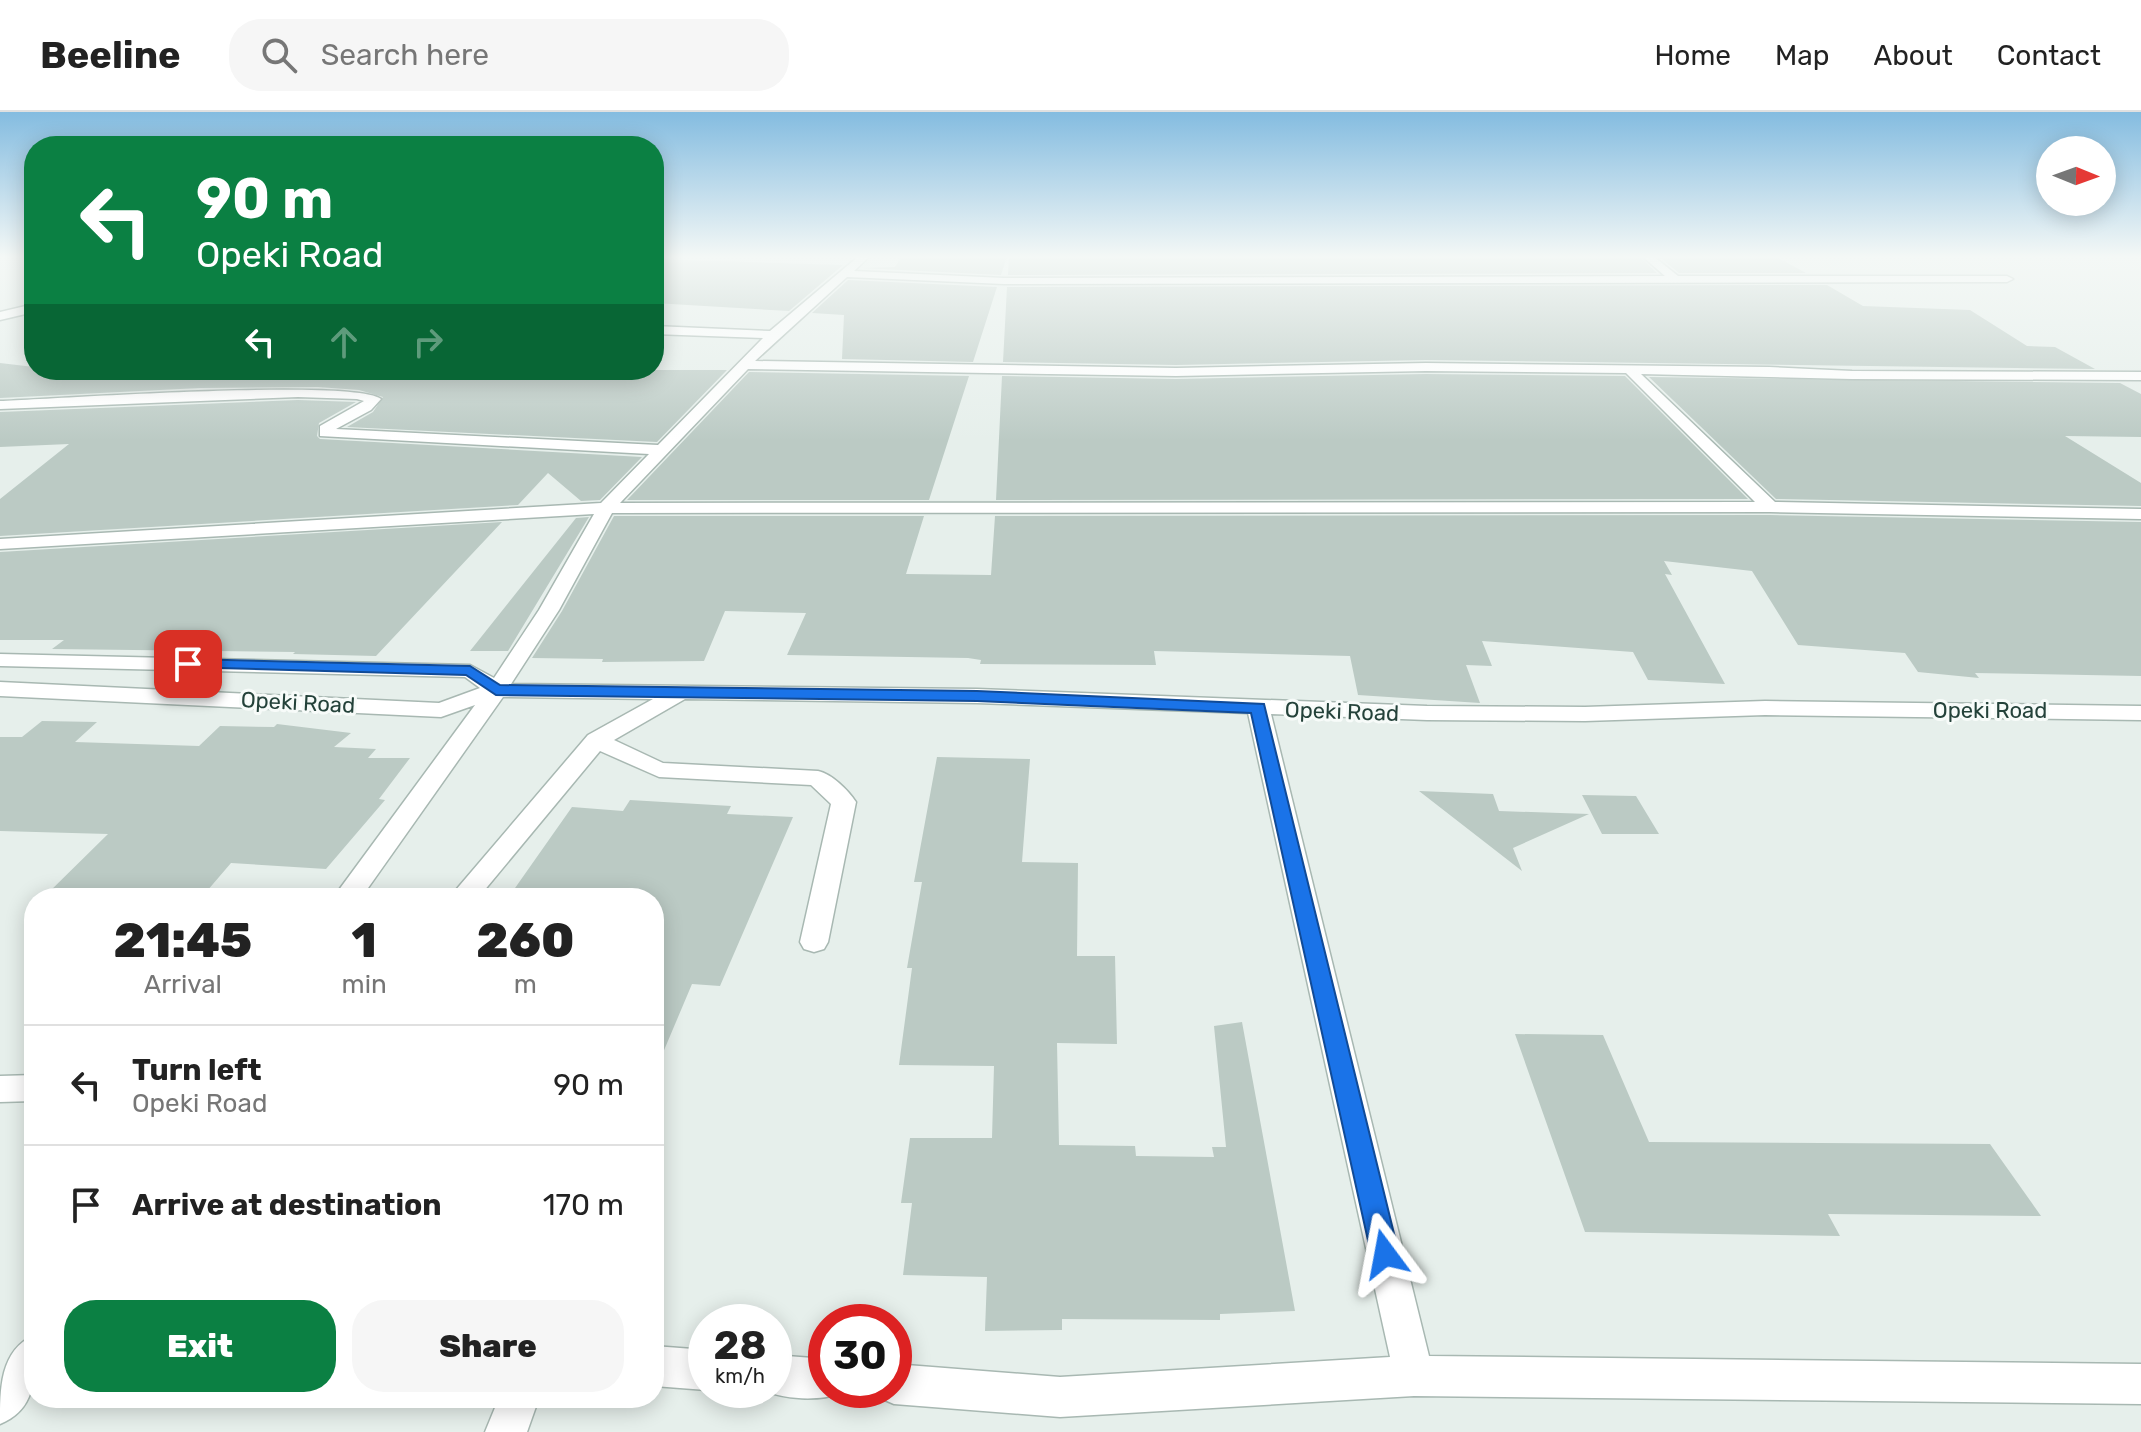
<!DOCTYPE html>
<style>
:root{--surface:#fff;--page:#f6f6f6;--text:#222;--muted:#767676;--line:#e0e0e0;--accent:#0b8043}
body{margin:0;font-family:Rubik,sans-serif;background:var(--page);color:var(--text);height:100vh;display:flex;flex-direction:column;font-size:30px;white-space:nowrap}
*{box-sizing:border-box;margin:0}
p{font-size:26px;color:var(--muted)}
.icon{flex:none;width:44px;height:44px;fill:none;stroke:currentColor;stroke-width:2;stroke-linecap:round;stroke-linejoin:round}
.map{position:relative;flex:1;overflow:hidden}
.side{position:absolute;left:24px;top:776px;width:640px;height:520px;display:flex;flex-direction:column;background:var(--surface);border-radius:32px;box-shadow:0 4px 20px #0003}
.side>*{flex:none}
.hud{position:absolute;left:24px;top:24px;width:640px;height:244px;border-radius:32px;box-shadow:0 4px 20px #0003;background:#0b8043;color:#fff;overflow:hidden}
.needle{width:52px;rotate:91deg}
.fabs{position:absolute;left:2036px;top:24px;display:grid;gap:16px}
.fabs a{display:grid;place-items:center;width:80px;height:80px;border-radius:50%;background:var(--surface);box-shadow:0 4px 20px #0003;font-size:40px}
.speed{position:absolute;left:688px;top:1192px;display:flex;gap:16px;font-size:40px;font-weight:700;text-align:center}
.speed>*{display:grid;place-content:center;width:104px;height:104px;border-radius:50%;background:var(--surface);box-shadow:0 4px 20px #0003;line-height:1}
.speed small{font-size:20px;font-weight:400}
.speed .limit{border:12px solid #d22;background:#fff;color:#111}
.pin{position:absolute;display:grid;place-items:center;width:68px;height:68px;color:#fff;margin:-34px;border-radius:16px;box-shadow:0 4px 12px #0006}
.me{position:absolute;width:88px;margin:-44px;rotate:347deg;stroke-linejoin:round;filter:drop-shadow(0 0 6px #0008)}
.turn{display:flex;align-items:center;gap:28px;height:168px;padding:0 40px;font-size:36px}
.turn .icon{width:104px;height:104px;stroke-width:2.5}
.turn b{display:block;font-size:56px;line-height:68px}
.lanes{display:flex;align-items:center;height:76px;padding:0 40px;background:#0003;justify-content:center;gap:40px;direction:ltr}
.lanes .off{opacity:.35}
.eta{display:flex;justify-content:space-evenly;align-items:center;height:136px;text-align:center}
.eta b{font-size:48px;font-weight:800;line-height:56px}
.action{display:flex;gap:16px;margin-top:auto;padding:16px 40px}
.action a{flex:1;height:92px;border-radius:32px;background:var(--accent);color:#fff;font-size:32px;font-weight:800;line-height:92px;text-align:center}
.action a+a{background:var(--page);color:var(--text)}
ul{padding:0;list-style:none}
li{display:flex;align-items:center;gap:24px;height:120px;padding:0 40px;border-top:2px solid var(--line)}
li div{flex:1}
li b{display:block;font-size:30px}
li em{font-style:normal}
header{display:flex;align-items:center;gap:48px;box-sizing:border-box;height:112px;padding:0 40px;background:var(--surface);border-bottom:2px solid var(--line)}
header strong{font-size:38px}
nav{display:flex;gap:44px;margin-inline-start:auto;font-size:28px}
.search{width:560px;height:72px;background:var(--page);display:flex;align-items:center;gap:20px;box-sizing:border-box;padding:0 28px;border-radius:32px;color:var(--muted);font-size:30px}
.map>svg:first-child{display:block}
.building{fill:#bbcac4}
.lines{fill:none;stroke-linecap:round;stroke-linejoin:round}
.minor-casing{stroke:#a8b8b2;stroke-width:3}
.minor{fill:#fff;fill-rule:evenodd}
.route{fill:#1a73e8;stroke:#114b97;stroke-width:2}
.labels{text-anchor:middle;stroke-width:6;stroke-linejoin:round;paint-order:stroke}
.street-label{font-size:22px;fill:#24423a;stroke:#f7fbf9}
</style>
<header>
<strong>Beeline</strong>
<div class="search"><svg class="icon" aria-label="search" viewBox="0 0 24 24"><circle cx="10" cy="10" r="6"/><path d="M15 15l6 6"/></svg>Search here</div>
<nav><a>Home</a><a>Map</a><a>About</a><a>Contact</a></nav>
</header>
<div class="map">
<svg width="2141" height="1320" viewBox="0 0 2141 1320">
<rect width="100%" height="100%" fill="#e6efeb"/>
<!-- building -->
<path class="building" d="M902 144H1007L1001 163 861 156 895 155Z
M1009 144H1639L1657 161 1008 163Z
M1658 144H1775L1806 161H1679Z
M654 147 843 153 789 199 654 191Z
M848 168 997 175 973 250 842 247 844 203 812 201Z
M1827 173 1863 194 1970 198 2027 234 2055 235 2095 257 1426 248 1176 253 1003 250 1007 175Z
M0 251 34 255V258L125 263 138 258H727L657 330 347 315 373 300 383 285 359 278 318 275 200 276 0 286Z
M749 260 969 264 929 388H627Z
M1426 262 1625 264 1748 387 996 388 1002 264 1176 267Z
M1649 265 2120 271 2141 282V325L2065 324 2141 371V394L1776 387Z
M298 288 356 290 319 311 317 324 320 327 642 345 600 388 581 389 548 361 518 393 0 424V387L69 332 0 335V300Z
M1770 403 2141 410V564L1975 561 1979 566 1918 560 1905 541 1798 533 1752 459 1664 449 1672 463 1665 462 1725 572 1648 568 1633 540 1482 529 1492 554 1466 553 1480 591 1358 583 1350 544 1154 539 1156 553 980 552 981 548 968 546 787 543 806 501 725 499 704 549 602 550 603 547 532 546 562 499 614 404H924L906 462 991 463 995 404Z
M589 405 508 539H470L576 406Z
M502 410 376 544 293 542 295 540 52 537 64 528H0V440Z
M42 609 97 610 75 630 199 634 220 614 274 615 277 612 351 621 334 635 376 637 368 646H410L379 687 385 688 326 757 231 751 201 786 45 784 108 722 0 719V625H22Z
M937 645 1030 647 1022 750 1078 751 1077 844H1115L1117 932 1057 931 1059 1033 1135 1034 1136 1044 1214 1045 1212 1035H1226L1214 914 1242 910 1295 1199 1220 1202V1208L1062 1207V1218L985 1219 987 1165 903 1163 912 1091H901L910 1026H992L994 954 899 953 912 856H907L922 770H914Z
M1419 679 1493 682 1499 699 1589 702 1513 736 1522 759Z
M1582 683 1636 684 1659 722H1602Z
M630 688 731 694 727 702 793 705 720 874 692 872 654 962V786H508L572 695 623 699Z
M1515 922 1603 923 1649 1030 1990 1032 2041 1104 1828 1102 1840 1124 1585 1120Z"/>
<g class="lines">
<defs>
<path id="minor" d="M859 144H870L854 159 1004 166 1665 164 1642 144H1653L1678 164H2007L2013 167 2007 170 1004 172 847 165 755 249 1176 256 1426 251 1769 255 1852 259 2141 260V268L1852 267 1641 262 1775 390 2141 397V407L1770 400 612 401 559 498 511 572 977 577 1427 594 1585 595 1765 589 2141 594V608L1765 603 1585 609 1427 608 1271 602 1429 1244 2141 1252V1292L1414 1284 1060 1305 894 1292 880 1286 876 1278H894V1252L1060 1265 1390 1245 1248 601 977 591 685 587 614 628 663 651 818 659C832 662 848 678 856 690L828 830 824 837 814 840 804 837 800 830 831 692 811 673 659 665 600 639 478 786H449L588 623 653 587 503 585 361 786H333L475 593 441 605 0 584V570L439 591 480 576 465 565 0 554V542L470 553 494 566 539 498 594 402 0 437V427L601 391 649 342 320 324V314L364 289 357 287 298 285 0 297V289C54 287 354 266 381 287L371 298 336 317 658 333 763 226 654 222V214L770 219ZM748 257 1176 264 1426 259 1626 261 1755 390 620 391Z
M34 192V200L0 208V200Z
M34 963V989L0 990V964Z
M34 1223C34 1259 40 1296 0 1312 0 1276 0 1239 34 1223Z
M654 1234 706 1238V1278L654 1274Z
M774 1243 826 1247V1278H841L840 1281C818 1290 784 1287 762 1278H774Z
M499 1286H539L527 1320H485Z"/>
</defs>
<!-- minor casing -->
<use href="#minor" class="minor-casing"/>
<!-- minor -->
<use href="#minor" class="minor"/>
</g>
<!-- sky -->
<linearGradient id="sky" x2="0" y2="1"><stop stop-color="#84bce0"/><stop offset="0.44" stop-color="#f4f8f6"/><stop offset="1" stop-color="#f4f8f6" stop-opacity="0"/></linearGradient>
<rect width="2141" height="329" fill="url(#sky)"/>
<!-- route -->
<path class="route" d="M188 547 470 554 500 573 977 579 1264 592 1399 1142 1395 1151 1385 1155 1376 1151 1371 1142 1251 601 977 589 496 583 466 563 182 555 180 552Z"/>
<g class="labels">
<!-- street labels -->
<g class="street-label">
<text transform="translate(298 590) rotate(3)" y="8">Opeki Road</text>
<text x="1990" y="606">Opeki Road</text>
<text transform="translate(1342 599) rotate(2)" y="8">Opeki Road</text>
</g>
</g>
</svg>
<div class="fabs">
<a><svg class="needle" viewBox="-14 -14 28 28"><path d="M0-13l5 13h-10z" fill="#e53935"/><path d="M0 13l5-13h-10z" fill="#767676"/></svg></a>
</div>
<div class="speed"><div>28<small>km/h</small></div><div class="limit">30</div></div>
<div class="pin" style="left:188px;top:552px;background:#d93025"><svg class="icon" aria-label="arrive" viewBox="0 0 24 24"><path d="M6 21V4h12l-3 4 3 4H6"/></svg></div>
<svg class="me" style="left:1385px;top:1142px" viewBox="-20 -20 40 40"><path d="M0-17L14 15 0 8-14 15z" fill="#1a73e8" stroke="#fff" stroke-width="4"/></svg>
<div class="hud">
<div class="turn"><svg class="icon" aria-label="left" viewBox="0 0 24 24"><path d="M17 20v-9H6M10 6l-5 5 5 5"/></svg><div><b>90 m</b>Opeki Road</div></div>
<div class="lanes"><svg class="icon" aria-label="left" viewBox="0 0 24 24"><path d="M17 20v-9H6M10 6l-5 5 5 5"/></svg><svg class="icon off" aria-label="ahead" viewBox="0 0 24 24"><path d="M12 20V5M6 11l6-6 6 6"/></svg><svg class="icon off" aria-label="right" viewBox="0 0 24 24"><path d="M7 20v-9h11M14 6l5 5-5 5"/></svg></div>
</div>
<section class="side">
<div class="eta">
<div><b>21:45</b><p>Arrival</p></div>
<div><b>1</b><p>min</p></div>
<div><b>260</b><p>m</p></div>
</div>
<ul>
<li><svg class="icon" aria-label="left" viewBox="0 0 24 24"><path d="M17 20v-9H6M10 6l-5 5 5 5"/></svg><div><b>Turn left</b><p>Opeki Road</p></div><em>90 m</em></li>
<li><svg class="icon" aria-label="arrive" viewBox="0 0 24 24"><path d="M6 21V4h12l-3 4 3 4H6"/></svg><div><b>Arrive at destination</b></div><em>170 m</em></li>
</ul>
<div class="action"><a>Exit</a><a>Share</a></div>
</section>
</div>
